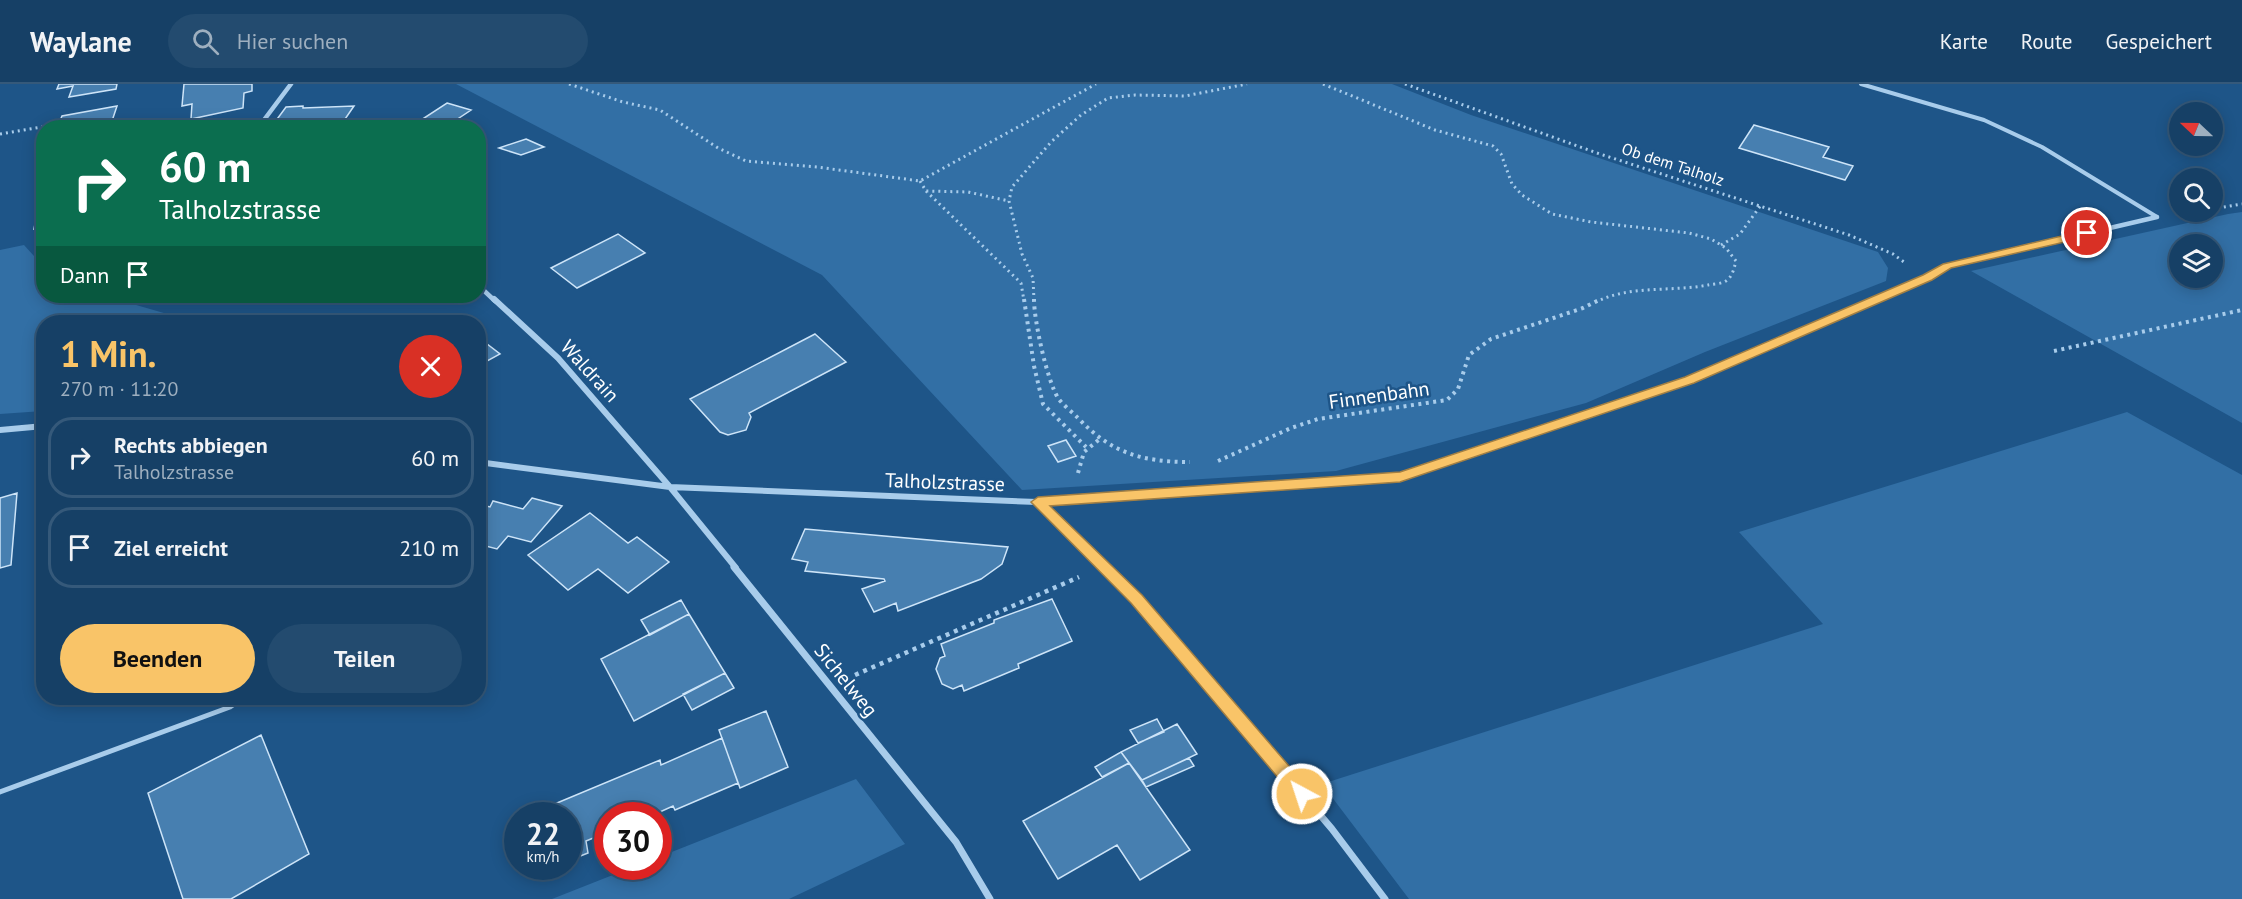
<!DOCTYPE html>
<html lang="de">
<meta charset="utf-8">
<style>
:root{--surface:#164066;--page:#234b6f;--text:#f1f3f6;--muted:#9eafbf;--line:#35597a;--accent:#f9c468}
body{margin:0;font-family:"PT Sans",sans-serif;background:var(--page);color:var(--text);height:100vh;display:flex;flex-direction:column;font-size:22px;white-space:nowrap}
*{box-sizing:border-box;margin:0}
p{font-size:20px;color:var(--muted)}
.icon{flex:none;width:33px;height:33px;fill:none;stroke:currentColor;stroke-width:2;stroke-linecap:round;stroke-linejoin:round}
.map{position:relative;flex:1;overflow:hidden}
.details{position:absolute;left:36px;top:231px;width:450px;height:390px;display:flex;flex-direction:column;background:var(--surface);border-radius:24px;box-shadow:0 3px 15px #0003,0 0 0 2px var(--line)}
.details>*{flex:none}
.hud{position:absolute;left:36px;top:36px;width:450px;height:183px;border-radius:24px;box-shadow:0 3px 15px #0003,0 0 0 2px var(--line);background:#0b6e4f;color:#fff;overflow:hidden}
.needle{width:39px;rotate:292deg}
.fabs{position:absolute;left:2169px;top:18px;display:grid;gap:12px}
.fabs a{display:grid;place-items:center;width:54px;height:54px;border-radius:50%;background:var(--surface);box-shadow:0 3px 15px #0003,0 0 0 2px var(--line);font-size:30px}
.speed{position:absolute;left:504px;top:718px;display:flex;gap:12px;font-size:30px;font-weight:700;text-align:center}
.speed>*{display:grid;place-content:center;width:78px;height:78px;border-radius:50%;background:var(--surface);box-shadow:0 3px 15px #0003,0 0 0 2px var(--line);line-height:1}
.speed small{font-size:15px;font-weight:400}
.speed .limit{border:9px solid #d22;background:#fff;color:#111}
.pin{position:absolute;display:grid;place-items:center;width:51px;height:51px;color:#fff;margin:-26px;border:3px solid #fff;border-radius:50%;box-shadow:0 2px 6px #0007}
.me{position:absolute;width:66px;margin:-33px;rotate:320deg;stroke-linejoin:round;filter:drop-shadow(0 0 4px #0008)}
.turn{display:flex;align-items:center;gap:21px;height:126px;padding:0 24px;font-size:27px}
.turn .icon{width:78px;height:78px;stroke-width:2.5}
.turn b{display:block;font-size:42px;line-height:51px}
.then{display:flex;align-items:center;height:57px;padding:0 24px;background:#0003;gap:12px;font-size:22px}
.round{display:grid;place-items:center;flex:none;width:63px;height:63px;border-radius:32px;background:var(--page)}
.summary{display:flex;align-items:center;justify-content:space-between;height:102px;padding:0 24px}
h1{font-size:36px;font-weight:600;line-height:45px;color:var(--accent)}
.primary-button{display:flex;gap:12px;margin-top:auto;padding:12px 24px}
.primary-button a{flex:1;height:69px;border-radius:36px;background:var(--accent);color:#111;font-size:24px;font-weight:600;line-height:69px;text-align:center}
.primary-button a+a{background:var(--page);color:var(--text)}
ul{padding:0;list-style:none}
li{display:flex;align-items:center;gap:18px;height:81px;margin:0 12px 9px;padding:0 12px;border:3px solid var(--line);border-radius:24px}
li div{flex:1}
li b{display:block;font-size:22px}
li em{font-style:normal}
header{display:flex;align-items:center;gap:36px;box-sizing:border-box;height:84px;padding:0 30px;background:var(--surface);border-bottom:2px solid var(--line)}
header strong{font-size:28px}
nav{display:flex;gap:33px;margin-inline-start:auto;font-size:21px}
.search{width:420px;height:54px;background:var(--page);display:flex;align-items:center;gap:15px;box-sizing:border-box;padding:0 21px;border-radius:33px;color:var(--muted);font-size:22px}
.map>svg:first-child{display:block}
.green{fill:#326fa5;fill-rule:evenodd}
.building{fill:#477fb0;stroke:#cde4f8;stroke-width:1.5}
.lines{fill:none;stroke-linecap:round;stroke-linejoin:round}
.path-far2{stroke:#a8cceb;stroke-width:3;stroke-dasharray:2 4;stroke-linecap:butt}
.path-far1{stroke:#a8cceb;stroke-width:4;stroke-dasharray:3 4.5;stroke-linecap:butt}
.path{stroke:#a8cceb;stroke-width:4.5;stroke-dasharray:4 5;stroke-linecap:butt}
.lane-far1{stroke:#a8cceb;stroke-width:4}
.lane{stroke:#a8cceb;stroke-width:5}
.street-far2{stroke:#a8cceb;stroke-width:4.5}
.street-far1{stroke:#a8cceb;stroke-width:6}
.street{stroke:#a8cceb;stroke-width:7}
.route{fill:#f9c468;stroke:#a27f44;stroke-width:1.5}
.labels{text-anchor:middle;stroke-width:5;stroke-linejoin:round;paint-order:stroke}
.far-street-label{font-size:16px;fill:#fff;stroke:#1e5588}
.street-label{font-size:20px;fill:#fff;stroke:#1e5588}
</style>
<header>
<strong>Waylane</strong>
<div class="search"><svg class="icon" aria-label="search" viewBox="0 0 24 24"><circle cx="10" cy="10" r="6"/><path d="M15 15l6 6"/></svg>Hier suchen</div>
<nav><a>Karte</a><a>Route</a><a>Gespeichert</a></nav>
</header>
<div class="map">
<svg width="2242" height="815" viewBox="0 0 2242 815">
<rect width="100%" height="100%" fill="#1e5588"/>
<!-- green -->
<path class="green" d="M456 0H1392L1471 31 1878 168 1888 184 1886 197 1705 268 1586 319 1336 387 1022 406 822 191Z
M2242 128V339L1971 187 2228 130ZM2180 160H2212V194H2180Z
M24 161 43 182 44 212H105L195 238H44L43 327 0 330V166Z
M2127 328 2242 391V815H1409L1322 700 1823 540 1739 448Z
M856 695 905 760 789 815H552L633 783H658L659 773Z"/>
<!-- building -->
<path class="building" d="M59 0H117L116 5 69 13 73 2 57 5Z
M184 0H252V7L244 9 243 24 191 35 192 20 182 22Z
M447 19 471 26 444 44 418 38Z
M117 22 112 37 122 35 119 44H57L62 32Z
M303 22V24L354 22 343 38 336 39 333 44H289L294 37 275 38 286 23Z
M1754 41 1829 63 1823 73 1853 82 1845 96 1739 64Z
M526 55 544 63 521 71 499 64Z
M44 119V143L34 145 39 120Z
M618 150 645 169 577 204 551 184Z
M815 250 846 278 749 329 751 333 746 346 728 351 720 348 690 315Z
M478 253 500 270 478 282Z
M1066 356 1076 372 1058 378 1048 362Z
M17 409 11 481 0 484V414Z
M532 414 562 422 531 458 508 452 497 465 478 460V420L490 423 493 417 523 425Z
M590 429 628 459 637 453 669 478 628 509 598 485 568 506 528 471Z
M805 445 1008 463 1002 480 981 495 898 527 896 519 874 528 862 505 885 497 884 495 805 487 808 478 792 475Z
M1052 515 1072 557 1018 580 1019 584 964 607 962 601 953 605 942 600 936 585 940 574 945 572 941 560 994 539V536Z
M681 516 689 530 650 551 641 536Z
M689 530 725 589 634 637 601 575Z
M725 589 734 604 692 626 683 610Z
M766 627 788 683 740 704 719 646Z
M1157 635 1164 648 1138 659 1130 646Z
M1177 640 1197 670 1142 696 1121 668Z
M261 651 309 770 231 815H183L148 709Z
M722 654 738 699 675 726 673 722 651 732H608V748L586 757 588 769 568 777V732H534L533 729 660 676 661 681Z
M1121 668 1129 679 1102 693 1095 683Z
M1189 674 1194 682 1146 703 1142 696Z
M1129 679 1190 766 1140 796 1117 761 1058 795 1023 737Z
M527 783H556L530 794Z"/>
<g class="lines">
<!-- path-far2 -->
<path class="path-far2" d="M569 0 623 18 660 26 718 64 746 77 817 83 920 97 1096 0
M1323 0 1435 46 1493 62 1501 70 1512 100 1522 111 1552 130 1591 138 1689 149 1711 155 1726 164 1736 177C1734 184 1733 192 1726 197 1721 200 1713 200 1708 201 1672 208 1632 201 1598 217
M1405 0 1597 69 1849 151 1893 170 1904 178
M0 50 48 42
M920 97 926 107 968 108 1009 117
M926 107 1021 199 1024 217
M2212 125 2242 120
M2182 130 2196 128
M1721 161 1740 150 1761 121
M1034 217 1033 194 1022 170 1009 117 1012 103 1051 58 1081 31 1108 14 1135 11 1185 12 1247 0"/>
<!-- path-far1 -->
<path class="path-far1" d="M1024 215 1034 282 1043 320 1086 363
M1034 215C1034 237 1047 296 1058 314 1063 321 1072 328 1078 334 1111 369 1142 378 1190 378
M2054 267 2242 226
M1218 377 1291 344 1318 335 1447 316 1458 305 1469 271 1491 255 1583 224 1601 215
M1078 389 1084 368 1101 354"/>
<!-- path -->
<path class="path" d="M855 591 1079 493"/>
<!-- lane-far1 -->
<path class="lane-far1" d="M1861 0 1984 36 2042 63 2157 133
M208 44 212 39"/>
<!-- lane -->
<path class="lane" d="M0 708 230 623 243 614"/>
<!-- street-far2 -->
<path class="street-far2" d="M258 44 291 0
M478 201 495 217
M1875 217 1928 194 1947 182 2157 133"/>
<!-- street-far1 -->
<path class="street-far1" d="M494 215 558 274 670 403 736 484
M0 346 44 342
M478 378 670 403 1037 418 1400 393 1690 296 1878 215
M1037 418 1106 484"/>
<!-- street -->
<path class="street" d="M734 483 956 758 990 815
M1104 483 1137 515 1332 745 1385 815"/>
</g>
<!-- route -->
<path class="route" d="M2087 146 2091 147V152L1951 184 1932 196 1694 299 1400 398 1050 422 1142 511 1308 704 1311 710 1308 715 1302 717 1296 715 1131 519 1031 418 1038 413 1400 388 1685 293 1923 191 1943 180Z"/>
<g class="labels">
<!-- far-street labels -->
<g class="far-street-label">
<text transform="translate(1673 80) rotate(18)" y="6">Ob dem Talholz</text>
</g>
<!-- street labels -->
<g class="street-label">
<text transform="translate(590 287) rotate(48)" y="7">Waldrain</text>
<text transform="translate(1379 311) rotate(-8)" y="7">Finnenbahn</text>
<text transform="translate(945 398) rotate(2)" y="7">Talholzstrasse</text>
<text transform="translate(846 596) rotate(51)" y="7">Sichelweg</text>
</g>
</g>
</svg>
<div class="fabs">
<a><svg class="needle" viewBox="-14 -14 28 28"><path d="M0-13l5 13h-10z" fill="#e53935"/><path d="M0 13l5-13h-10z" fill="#9eafbf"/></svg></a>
<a><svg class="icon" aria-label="search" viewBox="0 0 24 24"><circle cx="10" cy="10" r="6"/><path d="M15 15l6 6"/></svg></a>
<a><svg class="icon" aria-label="layers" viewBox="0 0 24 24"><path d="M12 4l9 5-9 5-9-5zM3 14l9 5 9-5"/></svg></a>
</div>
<div class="speed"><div>22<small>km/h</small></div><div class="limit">30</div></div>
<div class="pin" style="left:2087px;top:149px;background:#d93025"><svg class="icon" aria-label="arrive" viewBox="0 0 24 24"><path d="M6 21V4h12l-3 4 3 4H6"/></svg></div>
<svg class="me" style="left:1302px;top:710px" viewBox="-20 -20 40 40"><circle r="17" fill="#f9c468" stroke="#fff" stroke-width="3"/><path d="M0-11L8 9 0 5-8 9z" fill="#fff"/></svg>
<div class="hud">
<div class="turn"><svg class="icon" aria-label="right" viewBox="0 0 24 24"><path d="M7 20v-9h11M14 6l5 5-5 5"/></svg><div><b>60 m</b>Talholzstrasse</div></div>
<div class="then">Dann<svg class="icon" aria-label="arrive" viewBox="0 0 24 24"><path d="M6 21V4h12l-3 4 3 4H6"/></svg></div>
</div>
<section class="details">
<div class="summary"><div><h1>1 Min.</h1><p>270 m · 11:20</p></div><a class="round" style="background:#d93025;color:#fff"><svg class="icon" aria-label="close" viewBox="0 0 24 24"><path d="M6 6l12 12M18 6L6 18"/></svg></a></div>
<ul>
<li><svg class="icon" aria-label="right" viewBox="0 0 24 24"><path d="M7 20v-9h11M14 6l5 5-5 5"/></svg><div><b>Rechts abbiegen</b><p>Talholzstrasse</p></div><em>60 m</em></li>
<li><svg class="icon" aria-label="arrive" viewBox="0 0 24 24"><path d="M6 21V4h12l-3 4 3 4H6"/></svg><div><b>Ziel erreicht</b></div><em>210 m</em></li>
</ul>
<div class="primary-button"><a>Beenden</a><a>Teilen</a></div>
</section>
</div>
